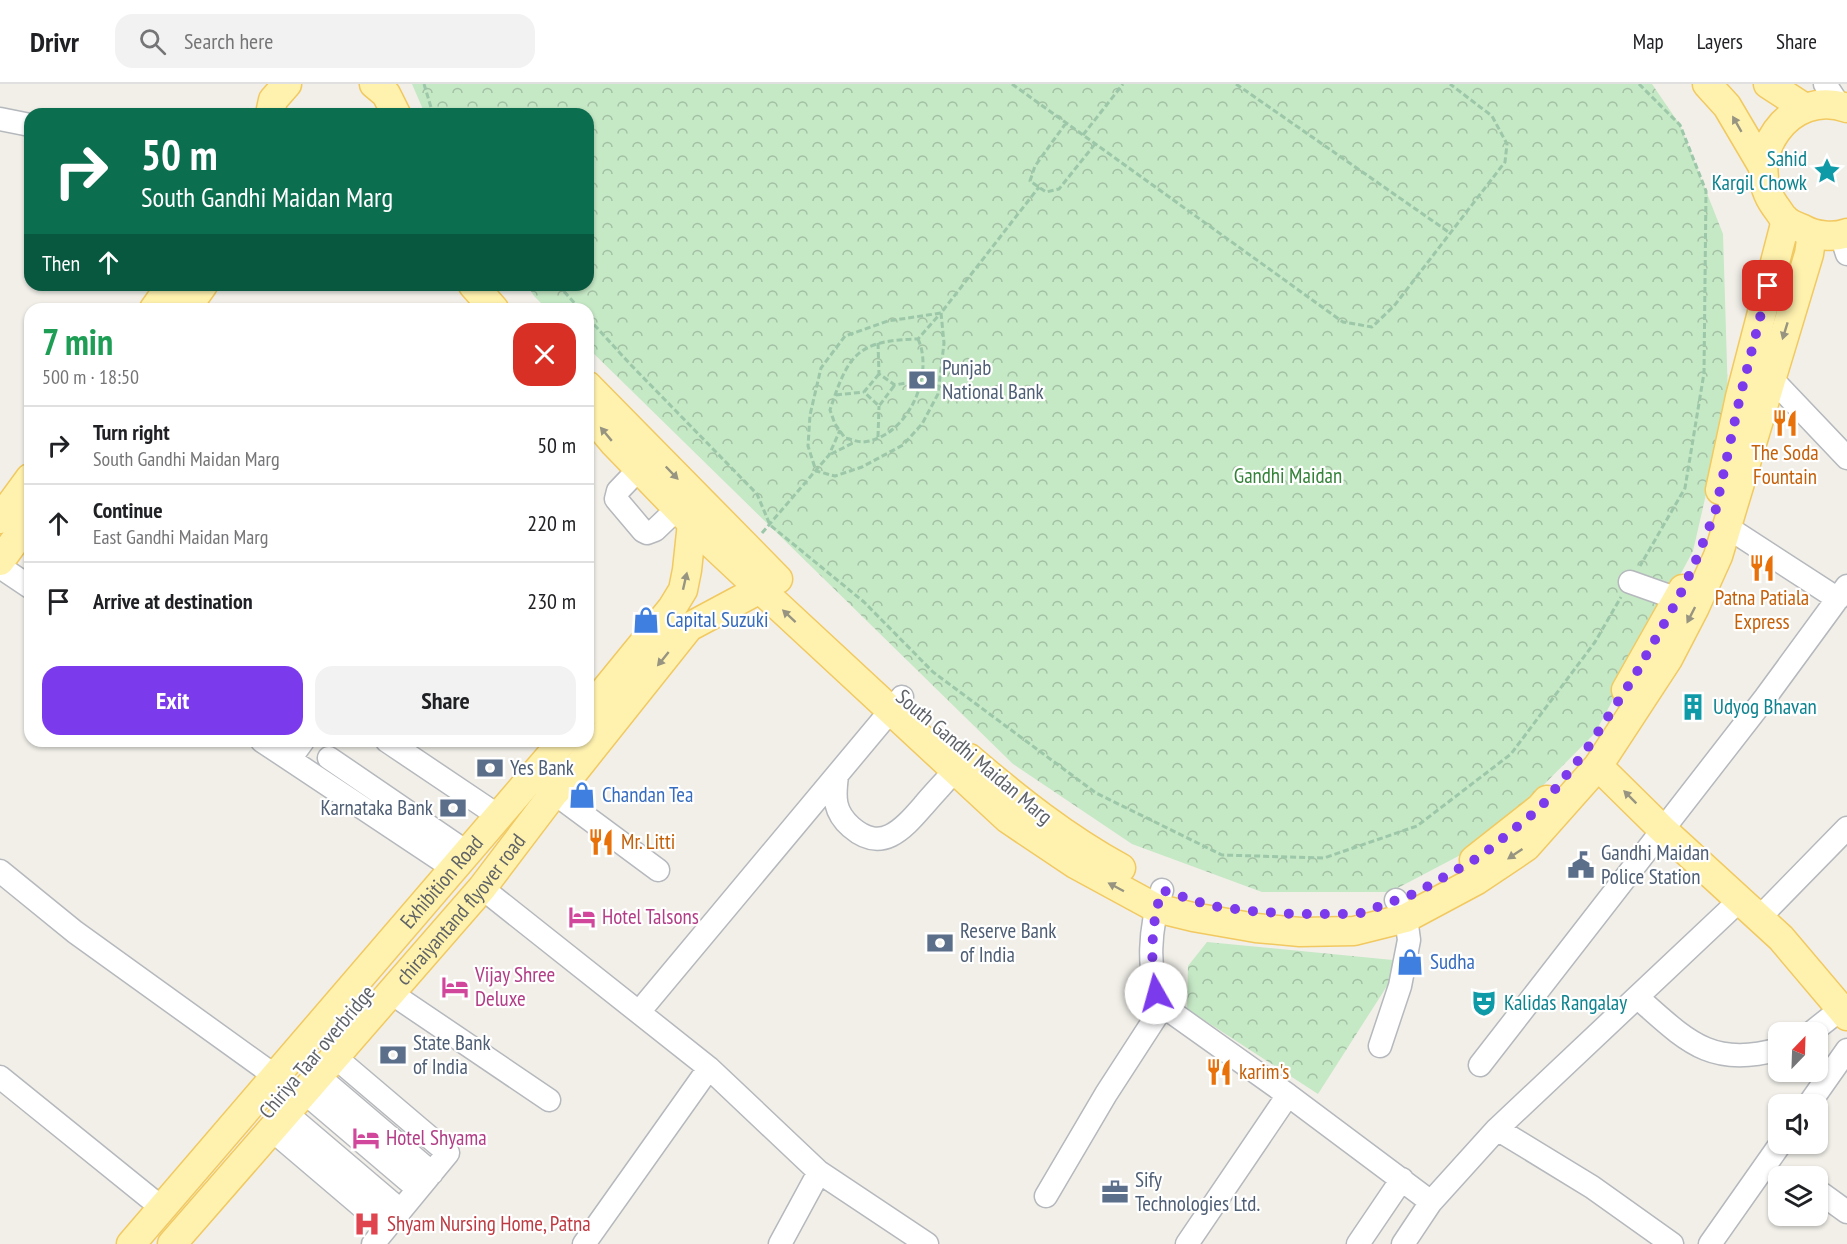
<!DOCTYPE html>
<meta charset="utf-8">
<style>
:root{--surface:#fff;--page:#f2f2f2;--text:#202124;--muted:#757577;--line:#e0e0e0;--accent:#7c3aed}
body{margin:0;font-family:"PT Sans Narrow",sans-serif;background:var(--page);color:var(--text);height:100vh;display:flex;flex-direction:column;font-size:22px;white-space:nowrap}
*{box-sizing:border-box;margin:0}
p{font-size:20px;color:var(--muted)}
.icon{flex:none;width:33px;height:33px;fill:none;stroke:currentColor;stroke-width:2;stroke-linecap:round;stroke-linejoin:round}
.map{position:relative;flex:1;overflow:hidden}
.drawer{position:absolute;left:24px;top:219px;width:570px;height:444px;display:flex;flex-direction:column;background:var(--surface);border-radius:18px;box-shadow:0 2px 4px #0004}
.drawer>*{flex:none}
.guide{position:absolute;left:24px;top:24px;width:570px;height:183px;border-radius:18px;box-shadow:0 2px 4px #0004;background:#0b6e4f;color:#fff;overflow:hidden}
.needle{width:39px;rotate:23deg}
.controls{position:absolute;left:1768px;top:938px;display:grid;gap:12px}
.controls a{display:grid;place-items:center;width:60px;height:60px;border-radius:12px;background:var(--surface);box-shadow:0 2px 4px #0004;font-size:30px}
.pin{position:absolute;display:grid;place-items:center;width:51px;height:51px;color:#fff;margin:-26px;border-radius:12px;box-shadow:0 3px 9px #0006}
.me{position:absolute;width:66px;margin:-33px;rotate:353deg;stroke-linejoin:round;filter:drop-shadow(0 0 4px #0008)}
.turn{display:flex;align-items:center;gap:21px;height:126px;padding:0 18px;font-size:27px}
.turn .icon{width:78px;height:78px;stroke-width:2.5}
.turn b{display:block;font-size:42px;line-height:51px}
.then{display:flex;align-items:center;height:57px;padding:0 18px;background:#0003;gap:12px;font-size:22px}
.round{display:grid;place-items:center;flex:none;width:63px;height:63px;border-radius:18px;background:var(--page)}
.headline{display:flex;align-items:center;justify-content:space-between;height:102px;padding:0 18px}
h1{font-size:36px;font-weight:700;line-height:45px;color:#1e9e55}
.cta{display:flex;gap:12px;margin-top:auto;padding:12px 18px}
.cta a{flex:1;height:69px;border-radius:18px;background:var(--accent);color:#fff;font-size:24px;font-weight:700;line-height:69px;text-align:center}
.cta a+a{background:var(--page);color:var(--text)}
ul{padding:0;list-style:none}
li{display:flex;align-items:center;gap:18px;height:78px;padding:0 18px;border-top:2px solid var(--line)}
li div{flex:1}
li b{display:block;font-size:22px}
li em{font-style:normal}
header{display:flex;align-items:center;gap:36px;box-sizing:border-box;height:84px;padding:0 30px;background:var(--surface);border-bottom:2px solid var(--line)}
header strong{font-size:28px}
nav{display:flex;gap:33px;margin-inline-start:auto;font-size:21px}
.search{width:420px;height:54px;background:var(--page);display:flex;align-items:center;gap:15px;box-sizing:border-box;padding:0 21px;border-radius:18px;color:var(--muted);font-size:22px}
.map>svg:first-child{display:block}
.park{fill:url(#park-crowns)}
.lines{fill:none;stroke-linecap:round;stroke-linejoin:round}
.minor-casing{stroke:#b5b8bc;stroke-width:25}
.major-casing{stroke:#f2c960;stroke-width:31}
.path{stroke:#9cc7a9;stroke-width:3;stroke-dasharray:6 3;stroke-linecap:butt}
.minor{stroke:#fff;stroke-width:22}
.major{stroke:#fff2af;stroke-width:28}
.oneway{fill:#979581}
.route{stroke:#7c3aed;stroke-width:10;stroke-dasharray:0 18}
.labels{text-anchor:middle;stroke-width:4.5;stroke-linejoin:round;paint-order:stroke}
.culture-label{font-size:21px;fill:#0d838f;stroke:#fff;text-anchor:start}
.service-label{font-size:21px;fill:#4e5e75;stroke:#fff;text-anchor:start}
.food-label{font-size:21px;fill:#c56008;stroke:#fff}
.park-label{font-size:21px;fill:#348238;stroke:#fff}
.shop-label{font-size:21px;fill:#366cbe;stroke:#fff;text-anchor:start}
.street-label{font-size:21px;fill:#5f6368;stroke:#fff}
.hotel-label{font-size:21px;fill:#b23c85;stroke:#fff;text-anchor:start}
.health-label{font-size:21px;fill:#be3a42;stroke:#fff;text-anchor:start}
</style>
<header>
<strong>Drivr</strong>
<div class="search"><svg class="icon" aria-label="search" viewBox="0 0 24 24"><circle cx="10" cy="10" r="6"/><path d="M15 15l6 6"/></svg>Search here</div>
<nav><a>Map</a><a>Layers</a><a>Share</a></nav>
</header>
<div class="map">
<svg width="1847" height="1160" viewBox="0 0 1847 1160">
<defs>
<pattern id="park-crowns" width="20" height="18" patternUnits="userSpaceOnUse" patternTransform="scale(1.5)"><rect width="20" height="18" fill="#c5e8c5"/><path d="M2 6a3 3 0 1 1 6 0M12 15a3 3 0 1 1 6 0" fill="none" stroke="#a3c0a4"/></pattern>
</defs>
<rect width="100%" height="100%" fill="#f1efe8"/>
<!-- park -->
<path class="park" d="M412 0H1652L1680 41 1723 150 1728 314 1693 467 1595 649 1489 756 1390 808H1262L1132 760 1013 680 588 264V225H547L534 212 527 201H588V30H425Z
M1207 858 1403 877 1318 1010 1187 925 1188 882Z"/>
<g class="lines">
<defs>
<path id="minor" d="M1825 0 1839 21
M0 35 30 41
M1841 151 1847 170
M1771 294 1847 374
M639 385 618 407 616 415 643 447 647 449 655 446 678 424
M1727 443 1838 515
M0 483 30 503
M1630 498 1678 515
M262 657 453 784
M387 657 500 733
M329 674 468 769
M290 675 303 657
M837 692C834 714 834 728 851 743 882 770 903 745 924 721 934 709 945 698 955 686
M554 709 658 786
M0 787 75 848 275 992
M482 804 709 984 819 1088 927 1160
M1162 806C1150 842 1145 888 1163 922L1288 1011
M1759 834 1847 744
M391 909 549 1016
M1637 913C1685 955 1710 985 1779 965
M639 928 902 613
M1812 948 1841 925
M1380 962 1400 902 1409 856 1406 834 1396 816
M335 973 448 1069 373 1160
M1480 981 1765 614 1847 502
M318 992 432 1089
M0 993 162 1124
M304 1008 418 1105
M1809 1020 1847 966
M286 1029 400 1126
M1497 1045 1592 1103 1672 1160
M272 1046 386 1143
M1822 1110 1847 1128
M1046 1112 1106 1010 1163 922
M584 1160 709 984
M780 1160 819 1088
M1187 1160 1288 1011 1431 1118
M1358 1160 1402 1095
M1403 1160 1431 1118 1497 1045 1740 816
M1710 1160 1781 1059"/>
<g id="major">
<path d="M374 0 386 10 396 30"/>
<path d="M1707 0 1727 22 1763 83"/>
<path d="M1768 0 1805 24"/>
<path d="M1847 24C1790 3 1740 74 1775 122 1779 127 1782 133 1786 137 1791 140 1798 143 1803 145 1815 152 1834 154 1847 149"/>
<path d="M270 30 273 16 287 0"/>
<path d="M473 201 494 225"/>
<path d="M154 225 171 201"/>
<path d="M186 225 203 201"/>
<path d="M588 302 778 495"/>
<path d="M588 328 614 359 713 461 760 505 1008 735 1075 780 1156 824 1193 833 1256 844 1300 848 1354 847 1406 834 1477 796 1526 763 1598 682 1668 575 1695 523 1718 472 1809 170 1812 150"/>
<path d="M1720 406 1740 313 1786 136"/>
<path d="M0 435 30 394"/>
<path d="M0 477 30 436"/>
<path d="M1626 606 1683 505"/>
<path d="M588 627 672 524 683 506 687 486 692 439"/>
<path d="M969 674C1017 715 1066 754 1121 784"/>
<path d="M1598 682 1662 745 1781 854 1847 932"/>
<path d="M1474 776 1540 724 1547 716"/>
<path id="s1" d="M131 1160 563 657"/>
<path id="s2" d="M172 1160 482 804 554 709 572 690 689 543 760 505 754 488"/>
</g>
</defs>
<!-- minor casing -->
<use href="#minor" class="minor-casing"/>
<!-- major casing -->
<use href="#major" class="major-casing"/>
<!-- path -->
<path class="path" d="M424 0 433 30
M1012 0 1343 238 1372 243 1394 222 1505 78 1507 60 1492 32 1450 0
M1236 0 1450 149
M1639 0 1680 41 1706 107 1704 289 1685 404 1640 482
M1066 39 1035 82 1030 97 1046 108 1059 105 1095 60
M1083 51 1123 0
M558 201 580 225
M941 229 944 259 938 310 922 340 903 361 862 383 835 392 816 387 808 362 810 331 821 284 845 252 888 237 941 229 1039 103
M588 234 630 280 757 410 770 441 864 518 933 588 1096 709 1222 771 1324 774 1417 742 1511 670 1595 558 1621 513
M918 255C935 292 907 354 863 358 857 358 851 355 845 354L835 340 830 326C848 271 857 256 918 255L939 231
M878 259 879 290 895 301 922 296
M879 290 864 308 879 322 894 302
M836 311 864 308
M878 353 879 322
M831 370 855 358
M762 449 829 371 840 346"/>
<!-- minor -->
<use href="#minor" class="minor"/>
<!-- major -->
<use href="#major" class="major"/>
</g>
<!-- one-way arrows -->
<defs><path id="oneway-solid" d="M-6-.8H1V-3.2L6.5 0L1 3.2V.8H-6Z" transform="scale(1.5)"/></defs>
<g class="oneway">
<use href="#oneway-solid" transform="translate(1737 40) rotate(-120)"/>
<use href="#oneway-solid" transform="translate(1785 247) rotate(107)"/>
<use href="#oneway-solid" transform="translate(606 350) rotate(-130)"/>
<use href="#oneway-solid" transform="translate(672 389) rotate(46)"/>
<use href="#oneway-solid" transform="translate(685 497) rotate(-77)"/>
<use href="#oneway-solid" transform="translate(1691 531) rotate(117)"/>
<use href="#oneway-solid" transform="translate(789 532) rotate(-137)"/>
<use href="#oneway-solid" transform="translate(663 575) rotate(129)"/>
<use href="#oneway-solid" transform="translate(1630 713) rotate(-135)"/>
<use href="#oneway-solid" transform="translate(1515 770) rotate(146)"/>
<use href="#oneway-solid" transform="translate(1116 803) rotate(-152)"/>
</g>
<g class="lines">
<!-- route -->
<path class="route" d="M1156 909C1150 875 1151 839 1162 806L1211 822 1251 827 1294 830H1358L1416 809 1481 772 1540 724 1585 668 1634 593 1678 515 1694 481 1715 429 1740 313 1768 202"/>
</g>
<!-- icons -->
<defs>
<symbol id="sight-bare" viewBox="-9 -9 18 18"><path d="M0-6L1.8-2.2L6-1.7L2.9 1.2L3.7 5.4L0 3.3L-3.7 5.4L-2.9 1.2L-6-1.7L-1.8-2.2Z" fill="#0f9aa8" stroke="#fff" stroke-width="2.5" paint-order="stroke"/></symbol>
<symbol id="bank-bare" viewBox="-9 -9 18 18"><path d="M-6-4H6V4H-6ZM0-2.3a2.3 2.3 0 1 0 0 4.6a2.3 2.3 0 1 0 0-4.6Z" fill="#5c6f8a" stroke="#fff" stroke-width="2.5" paint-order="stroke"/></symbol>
<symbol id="restaurant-bare" viewBox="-9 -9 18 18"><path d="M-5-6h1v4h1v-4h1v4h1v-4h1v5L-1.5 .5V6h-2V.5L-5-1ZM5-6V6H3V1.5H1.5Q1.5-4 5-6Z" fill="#e8710a" stroke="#fff" stroke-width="2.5" paint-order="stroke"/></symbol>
<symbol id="shop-bare" viewBox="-9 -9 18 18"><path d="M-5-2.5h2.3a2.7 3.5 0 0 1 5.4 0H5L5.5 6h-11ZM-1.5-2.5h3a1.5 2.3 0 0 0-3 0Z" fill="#3f7fe0" stroke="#fff" stroke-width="2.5" paint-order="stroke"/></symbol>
<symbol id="building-bare" viewBox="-9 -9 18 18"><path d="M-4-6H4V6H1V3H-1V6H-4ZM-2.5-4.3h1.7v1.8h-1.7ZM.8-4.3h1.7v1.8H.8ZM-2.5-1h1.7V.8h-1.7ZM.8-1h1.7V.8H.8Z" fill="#0f9aa8" stroke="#fff" stroke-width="2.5" paint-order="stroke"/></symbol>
<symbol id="civic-bare" viewBox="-9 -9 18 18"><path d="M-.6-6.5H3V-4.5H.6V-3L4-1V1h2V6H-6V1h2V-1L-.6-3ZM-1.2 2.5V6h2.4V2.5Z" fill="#5c6f8a" stroke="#fff" stroke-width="2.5" paint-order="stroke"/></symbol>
<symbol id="hotel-bare" viewBox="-9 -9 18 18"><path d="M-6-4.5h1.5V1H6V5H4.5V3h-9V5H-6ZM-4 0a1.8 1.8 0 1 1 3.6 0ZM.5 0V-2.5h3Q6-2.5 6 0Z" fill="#d1479c" stroke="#fff" stroke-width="2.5" paint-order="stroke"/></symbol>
<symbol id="theatre-bare" viewBox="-9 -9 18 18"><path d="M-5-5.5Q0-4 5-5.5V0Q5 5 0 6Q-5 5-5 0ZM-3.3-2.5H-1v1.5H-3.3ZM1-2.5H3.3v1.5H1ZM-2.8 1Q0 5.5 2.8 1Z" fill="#0f9aa8" stroke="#fff" stroke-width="2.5" paint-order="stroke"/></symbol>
<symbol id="office-bare" viewBox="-9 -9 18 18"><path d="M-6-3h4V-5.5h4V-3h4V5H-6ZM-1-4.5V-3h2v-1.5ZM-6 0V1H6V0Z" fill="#5c6f8a" stroke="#fff" stroke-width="2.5" paint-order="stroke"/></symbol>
<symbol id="hospital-bare" viewBox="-9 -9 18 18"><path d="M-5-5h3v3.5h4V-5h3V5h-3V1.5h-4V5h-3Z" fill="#e0444e" stroke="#fff" stroke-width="2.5" paint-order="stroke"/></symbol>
</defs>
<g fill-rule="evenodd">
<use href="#sight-bare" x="1808" y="68" width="38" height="38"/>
<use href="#bank-bare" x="903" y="277" width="38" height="38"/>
<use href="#restaurant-bare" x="1766" y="320" width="38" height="38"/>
<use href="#restaurant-bare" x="1743" y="465" width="38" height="38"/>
<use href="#shop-bare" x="627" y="517" width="38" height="38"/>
<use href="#building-bare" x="1674" y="604" width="38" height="38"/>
<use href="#bank-bare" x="471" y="665" width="38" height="38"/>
<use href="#shop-bare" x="563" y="692" width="38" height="38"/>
<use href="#bank-bare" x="434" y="705" width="38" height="38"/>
<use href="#restaurant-bare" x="582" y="739" width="38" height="38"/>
<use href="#civic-bare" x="1562" y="762" width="38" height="38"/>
<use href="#hotel-bare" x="563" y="814" width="38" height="38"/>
<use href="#bank-bare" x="921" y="840" width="38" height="38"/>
<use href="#shop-bare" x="1391" y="859" width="38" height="38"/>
<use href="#hotel-bare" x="436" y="884" width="38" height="38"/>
<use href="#theatre-bare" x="1465" y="900" width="38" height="38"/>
<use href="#bank-bare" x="374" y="952" width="38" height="38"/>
<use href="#restaurant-bare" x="1200" y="969" width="38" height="38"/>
<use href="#hotel-bare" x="347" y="1035" width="38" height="38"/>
<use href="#office-bare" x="1096" y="1089" width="38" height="38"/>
<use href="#hospital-bare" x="348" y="1121" width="38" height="38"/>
</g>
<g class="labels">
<!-- culture labels -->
<g class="culture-label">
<text x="1807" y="82" text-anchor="end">Sahid<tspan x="1807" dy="24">Kargil Chowk</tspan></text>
<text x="1713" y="630">Udyog Bhavan</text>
<text x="1504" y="926">Kalidas Rangalay</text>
</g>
<!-- service labels -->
<g class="service-label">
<text x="942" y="291">Punjab<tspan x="942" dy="24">National Bank</tspan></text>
<text x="510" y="691">Yes Bank</text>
<text x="433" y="731" text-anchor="end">Karnataka Bank</text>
<text x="1601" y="776">Gandhi Maidan<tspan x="1601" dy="24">Police Station</tspan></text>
<text x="960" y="854">Reserve Bank<tspan x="960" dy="24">of India</tspan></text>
<text x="413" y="966">State Bank<tspan x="413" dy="24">of India</tspan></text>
<text x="1135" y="1103">Sify<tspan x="1135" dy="24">Technologies Ltd.</tspan></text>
</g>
<!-- food labels -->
<g class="food-label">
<text x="1785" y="376">The Soda<tspan x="1785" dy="24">Fountain</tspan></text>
<text x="1762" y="521">Patna Patiala<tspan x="1762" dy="24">Express</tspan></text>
<text x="621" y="765" text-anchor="start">Mr. Litti</text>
<text x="1239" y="995" text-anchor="start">karim's</text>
</g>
<!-- park labels -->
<g class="park-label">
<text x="1288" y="399">Gandhi Maidan</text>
</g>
<!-- shop labels -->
<g class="shop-label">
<text x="666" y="543">Capital Suzuki</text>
<text x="602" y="718">Chandan Tea</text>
<text x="1430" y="885">Sudha</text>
</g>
<!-- street labels -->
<g class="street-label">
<text transform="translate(974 673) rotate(40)" y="7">South Gandhi Maidan Marg</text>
<text dy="7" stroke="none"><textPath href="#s1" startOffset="477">Exhibition Road</textPath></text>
<text dy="7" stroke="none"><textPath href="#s2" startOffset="442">chiraiyantand flyover road</textPath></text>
<text transform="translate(317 968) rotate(-50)" y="7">Chiriya Taar overbridge</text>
</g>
<!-- hotel labels -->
<g class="hotel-label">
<text x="602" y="840">Hotel Talsons</text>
<text x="475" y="898">Vijay Shree<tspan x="475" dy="24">Deluxe</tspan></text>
<text x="386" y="1061">Hotel Shyama</text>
</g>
<!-- health labels -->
<g class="health-label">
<text x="387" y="1147">Shyam Nursing Home, Patna</text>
</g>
</g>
</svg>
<div class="controls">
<a><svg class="needle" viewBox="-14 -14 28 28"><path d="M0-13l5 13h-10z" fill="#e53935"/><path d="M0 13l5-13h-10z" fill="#757577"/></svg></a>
<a><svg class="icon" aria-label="sound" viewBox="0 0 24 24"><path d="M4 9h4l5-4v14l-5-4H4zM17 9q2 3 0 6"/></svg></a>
<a><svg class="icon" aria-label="layers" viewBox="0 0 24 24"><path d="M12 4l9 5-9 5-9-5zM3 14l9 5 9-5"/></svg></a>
</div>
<div class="pin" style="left:1768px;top:202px;background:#d93025"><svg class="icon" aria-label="arrive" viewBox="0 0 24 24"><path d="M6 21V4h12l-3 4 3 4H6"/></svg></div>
<svg class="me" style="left:1156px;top:909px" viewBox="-20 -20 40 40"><circle r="19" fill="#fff"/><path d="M0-13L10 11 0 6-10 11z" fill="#7c3aed"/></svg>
<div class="guide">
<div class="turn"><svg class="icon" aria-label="right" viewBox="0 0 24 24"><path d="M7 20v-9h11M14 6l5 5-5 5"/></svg><div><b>50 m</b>South Gandhi Maidan Marg</div></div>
<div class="then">Then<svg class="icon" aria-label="ahead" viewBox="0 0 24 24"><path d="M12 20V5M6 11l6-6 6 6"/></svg></div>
</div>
<section class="drawer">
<div class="headline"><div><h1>7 min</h1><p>500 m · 18:50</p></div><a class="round" style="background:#d93025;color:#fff"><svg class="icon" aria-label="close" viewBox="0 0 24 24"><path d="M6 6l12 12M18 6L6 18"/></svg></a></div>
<ul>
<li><svg class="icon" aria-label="right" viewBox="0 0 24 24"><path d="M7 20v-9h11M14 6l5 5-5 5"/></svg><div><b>Turn right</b><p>South Gandhi Maidan Marg</p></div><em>50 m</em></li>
<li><svg class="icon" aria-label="ahead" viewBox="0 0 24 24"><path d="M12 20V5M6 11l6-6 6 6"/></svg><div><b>Continue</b><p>East Gandhi Maidan Marg</p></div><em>220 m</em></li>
<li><svg class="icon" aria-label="arrive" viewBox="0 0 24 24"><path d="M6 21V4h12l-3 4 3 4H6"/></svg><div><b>Arrive at destination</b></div><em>230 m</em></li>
</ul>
<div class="cta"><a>Exit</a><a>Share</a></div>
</section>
</div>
